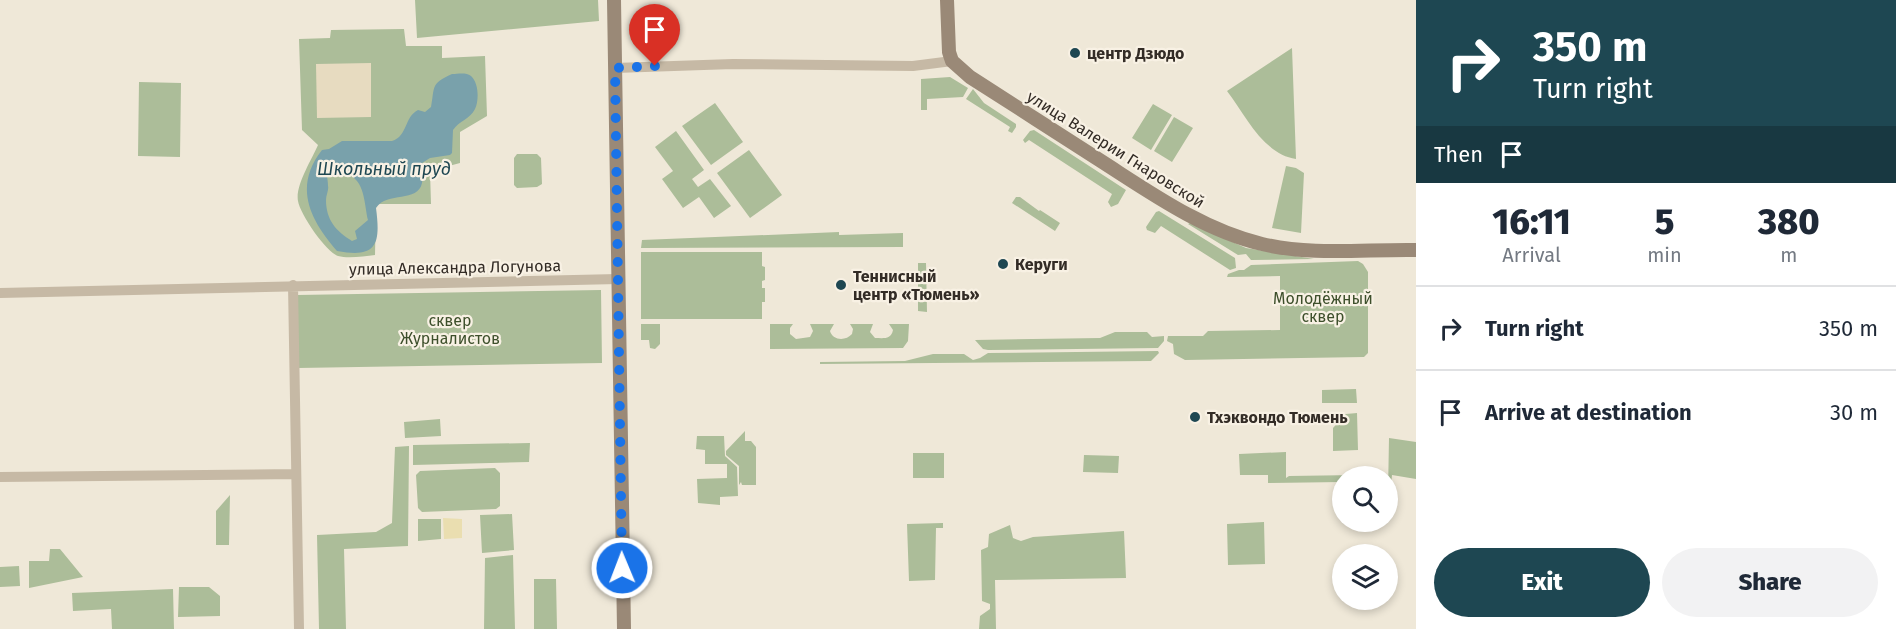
<!DOCTYPE html>
<meta charset="utf-8">
<style>
:root{--surface:#fff;--page:#f2f2f3;--text:#1f2937;--muted:#747a83;--line:#e0e1e3;--accent:#1e4752}
body{margin:0;font-family:"Fira Sans",sans-serif;background:var(--page);color:var(--text);height:100vh;display:flex;flex-direction:column;font-size:22px;white-space:nowrap}
*{box-sizing:border-box;margin:0}
p{font-size:20px;color:var(--muted)}
.icon{flex:none;width:33px;height:33px;fill:none;stroke:currentColor;stroke-width:2;stroke-linecap:round;stroke-linejoin:round}
.map{position:relative;flex:1;overflow:hidden}
.sheet{display:flex;flex-direction:column;background:var(--surface);width:480px}
.sheet>*{flex:none}
.guide{background:#1e4752;color:#fff;overflow:hidden}
.controls{position:absolute;left:1332px;top:466px;display:grid;gap:12px}
.controls a{display:grid;place-items:center;width:66px;height:66px;border-radius:50%;background:var(--surface);box-shadow:0 3px 9px #0003;font-size:30px}
.pin{position:absolute;display:grid;place-items:center;width:51px;height:51px;color:#fff;margin:-62px -26px;border-radius:50% 50% 50% 0;rotate:-45deg;box-shadow:0 0 6px #0007}
.pin .icon{rotate:45deg}
.me{position:absolute;width:66px;margin:-33px;rotate:359deg;stroke-linejoin:round;filter:drop-shadow(0 0 4px #0008)}
.turn{display:flex;align-items:center;gap:21px;height:126px;padding:0 18px;font-size:27px}
.turn .icon{width:78px;height:78px;stroke-width:2.5}
.turn b{display:block;font-size:42px;line-height:51px}
.then{display:flex;align-items:center;height:57px;padding:0 18px;background:#0003;gap:12px;font-size:22px}
.eta{display:flex;justify-content:space-evenly;align-items:center;height:102px;text-align:center}
.eta b{font-size:36px;font-weight:800;line-height:42px}
.button{display:flex;gap:12px;margin-top:auto;padding:12px 18px}
.button a{flex:1;height:69px;border-radius:36px;background:var(--accent);color:#fff;font-size:24px;font-weight:800;line-height:69px;text-align:center}
.button a+a{background:var(--page);color:var(--text)}
ul{padding:0;list-style:none}
li{display:flex;align-items:center;gap:18px;height:84px;padding:0 18px;border-top:2px solid var(--line)}
li div{flex:1}
li b{display:block;font-size:22px}
li em{font-style:normal}
main{display:flex;flex:1;min-height:0}
.map>svg:first-child{display:block}
.green{fill:#acbd99}
.sand{fill:#eadeb0}
.plaza{fill:#e7dbc0}
.water{fill:#79a1ab;fill-rule:evenodd}
.lines{fill:none;stroke-linecap:round;stroke-linejoin:round}
.street{stroke:#c6b9a5;stroke-width:10}
.secondary{stroke:#9a8977;stroke-width:14}
.route{stroke:#1a73e8;stroke-width:10;stroke-dasharray:0 18}
.poi-dot{fill:#1e4752;stroke:#f8f1e4;stroke-width:2}
.labels{text-anchor:middle;stroke-width:4.5;stroke-linejoin:round;paint-order:stroke}
.poi-label{font-size:16px;font-weight:bold;fill:#332c26;stroke:#f8f1e4;text-anchor:start}
.street-label{font-size:16px;fill:#332c26;stroke:#f8f1e4}
.park-label{font-size:16px;fill:#3d4f2b;stroke:#f8f1e4}
.water-label{font-size:18px;font-style:italic;fill:#1e4752;stroke:#f8f1e4}
</style>
<main>
<div class="map">
<svg width="1416" height="629" viewBox="0 0 1416 629">
<rect width="100%" height="100%" fill="#efe8d8"/>
<!-- green -->
<path class="green" d="M415 0H598L599 21 417 38Z
M404 29 406 46H442V58L485 56 487 116 460 132V163L430 171 431 204H376L375 255C364 256 349 259 338 256 326 252 300 214 298 201 295 186 312 159 318 145L302 130 299 39 330 38 331 30Z
M1292 48 1296 159C1263 154 1246 116 1227 91Z
M950 77 968 88 963 97 927 99V110H921V79Z
M139 82 181 83 180 157 138 156Z
M973 89 984 103 1016 124V127L1012 133 1008 131 1010 127 966 99Z
M715 103 743 142 711 165 682 126Z
M1153 104 1172 115 1151 150 1132 138Z
M1174 117 1193 128 1172 162 1154 151Z
M1034 130 1126 190 1118 204 1111 207 1108 202 1112 194 1029 140 1025 143 1023 140 1030 131Z
M676 131 704 170 692 179 698 187 710 179 731 206 714 218 699 197 683 208 662 179 673 171 655 147Z
M749 150 782 195 750 218 717 173Z
M517 154H537L541 158 542 184 537 187 517 188 514 185V158Z
M1286 166 1296 168 1304 173 1301 233 1272 228Z
M1016 197H1020L1039 211 1040 210 1060 223 1055 231 1012 203Z
M1159 211 1235 258 1236 268 1230 270 1161 226 1155 233 1147 230 1146 227 1156 212Z
M1190 223 1246 248 1314 259 1251 260 1246 254 1238 255 1188 224Z
M839 232V235L903 233V247L641 248 642 240Z
M641 252H762V266L765 267V280L762 281V288H765V302H762V319H641Z
M1358 261 1363 264 1368 272V353L1364 357 1185 360 1174 354 1173 344 1167 341 1168 336H1203L1208 331 1280 330V276L1227 277 1228 274 1239 270H1244L1251 265Z
M918 263H926L927 312 918 311Z
M601 290 602 363 298 368 297 295Z
M641 324H660V344L655 349 650 348 649 340H641Z
M770 324H793L790 328V334L796 339 810 337 813 331 810 324H834L830 331C833 341 846 341 852 334L853 329 850 324H873L870 332 875 338C883 338 891 340 893 330L889 324H909L908 341 903 348 770 349Z
M1115 332H1147L1152 337 1164 336V341L1158 348 988 350 983 349 975 340 1100 338Z
M1158 351 1159 353 1151 361 820 364V362L905 361 933 354H964L973 360 980 358 988 353Z
M1356 389 1357 403H1322V390Z
M1357 413 1358 450 1333 451V428L1346 414Z
M440 419 441 436 405 438 404 422Z
M745 431V441H751L756 447V485H742L741 482 739 485V466L726 455V451Z
M697 436H724L725 456 737 467 738 496 720 497V505L698 503 697 479 727 478V464H705V450L696 449Z
M1389 438 1416 442V479L1392 475 1390 495 1388 493Z
M530 443 529 462 413 465V445Z
M409 446 408 546 344 549 346 629H319L317 535 376 532 392 523 395 447Z
M1286 452V478L1289 476 1357 475 1358 469 1361 468 1363 477H1342V482L1268 483V475H1240L1239 454Z
M913 453H944V478H913Z
M1084 455 1119 456 1118 473 1083 472Z
M495 468 500 473V506L496 509 422 512 418 508 416 475 420 471Z
M230 495 229 545H216V511Z
M512 514 514 550 482 553 480 515Z
M418 519H441V539L418 541Z
M1264 522 1265 564 1228 565 1227 524Z
M943 523V528H936L935 580 909 581 907 524Z
M1010 525 1013 538 1021 541 1033 537 1124 531 1126 578 995 580 996 629H979L980 616 990 609V604L982 601 981 550 988 547 989 534Z
M50 549H60L83 577 29 588V561H49Z
M513 555 515 629H484L485 558Z
M19 566 20 586 0 587V567Z
M534 579H556L557 629H534Z
M179 587H209L220 596V616L178 617Z
M173 589 174 629H112L111 609 73 611 72 593Z"/>
<!-- sand -->
<path class="sand" d="M443 518 462 519V538L444 539Z"/>
<!-- plaza -->
<path class="plaza" d="M371 63V117L317 118 316 64Z"/>
<!-- water -->
<path class="water" d="M452 74C458 74 466 72 471 76 479 83 479 101 475 109 470 119 459 121 453 130L452 153 450 155 430 158 422 163C421 170 423 177 422 183 418 203 387 191 376 208 381 246 376 258 337 251 310 220 293 187 322 150L329 149 342 141H392C408 136 404 117 418 110L425 112 431 107C435 87 430 84 452 74ZM334 165 341 166C346 174 350 173 355 179 365 188 365 208 368 220L355 231 357 239 352 241C336 231 326 220 326 200 326 195 329 190 328 186 328 178 326 177 328 168Z"/>
<g class="lines">
<!-- street -->
<path class="street" d="M615 68 733 64 913 66 952 61
M293 285 299 629
M0 293 618 279
M0 477 296 474"/>
<!-- secondary -->
<path class="secondary" d="M614 0 624 629
M947 0 949 52 952 61 970 77C1014 105 1057 133 1101 161 1151 193 1203 230 1262 244 1312 256 1365 249 1416 250"/>
</g>
<g class="lines">
<!-- route -->
<path class="route" d="M622 568 615 68 655 66"/>
</g>
<!-- markers -->
<g class="poi-dot">
<circle cx="1075" cy="53" r="6"/>
<circle cx="1003" cy="264" r="6"/>
<circle cx="841" cy="285" r="6"/>
<circle cx="1195" cy="417" r="6"/>
</g>
<g class="labels">
<!-- poi labels -->
<g class="poi-label">
<text x="1087" y="59">центр Дзюдо</text>
<text x="1015" y="270">Керуги</text>
<text x="853" y="282">Теннисный<tspan x="853" dy="18">центр «Тюмень»</tspan></text>
<text x="1207" y="423">Тхэквондо Тюмень</text>
</g>
<!-- street labels -->
<g class="street-label">
<text transform="translate(1116 149) rotate(32)" y="6">улица Валерии Гнаровской</text>
<text transform="translate(455 267) rotate(-1)" y="6">улица Александра Логунова</text>
</g>
<!-- park labels -->
<g class="park-label">
<text x="1323" y="304">Молодёжный<tspan x="1323" dy="18">сквер</tspan></text>
<text x="450" y="326">сквер<tspan x="450" dy="18">Журналистов</tspan></text>
</g>
<!-- water labels -->
<g class="water-label">
<text x="384" y="175">Школьный пруд</text>
</g>
</g>
</svg>
<div class="controls">
<a><svg class="icon" aria-label="search" viewBox="0 0 24 24"><circle cx="10" cy="10" r="6"/><path d="M15 15l6 6"/></svg></a>
<a><svg class="icon" aria-label="layers" viewBox="0 0 24 24"><path d="M12 4l9 5-9 5-9-5zM3 14l9 5 9-5"/></svg></a>
</div>
<div class="pin" style="left:655px;top:66px;background:#d93025"><svg class="icon" aria-label="arrive" viewBox="0 0 24 24"><path d="M6 21V4h12l-3 4 3 4H6"/></svg></div>
<svg class="me" style="left:622px;top:568px" viewBox="-20 -20 40 40"><circle r="17" fill="#1a73e8" stroke="#fff" stroke-width="3"/><path d="M0-11L8 9 0 5-8 9z" fill="#fff"/></svg>
</div>
<section class="sheet">
<div class="guide">
<div class="turn"><svg class="icon" aria-label="right" viewBox="0 0 24 24"><path d="M7 20v-9h11M14 6l5 5-5 5"/></svg><div><b>350 m</b>Turn right</div></div>
<div class="then">Then<svg class="icon" aria-label="arrive" viewBox="0 0 24 24"><path d="M6 21V4h12l-3 4 3 4H6"/></svg></div>
</div>
<div class="eta">
<div><b>16:11</b><p>Arrival</p></div>
<div><b>5</b><p>min</p></div>
<div><b>380</b><p>m</p></div>
</div>
<ul>
<li><svg class="icon" aria-label="right" viewBox="0 0 24 24"><path d="M7 20v-9h11M14 6l5 5-5 5"/></svg><div><b>Turn right</b></div><em>350 m</em></li>
<li><svg class="icon" aria-label="arrive" viewBox="0 0 24 24"><path d="M6 21V4h12l-3 4 3 4H6"/></svg><div><b>Arrive at destination</b></div><em>30 m</em></li>
</ul>
<div class="button"><a>Exit</a><a>Share</a></div>
</section>
</main>
